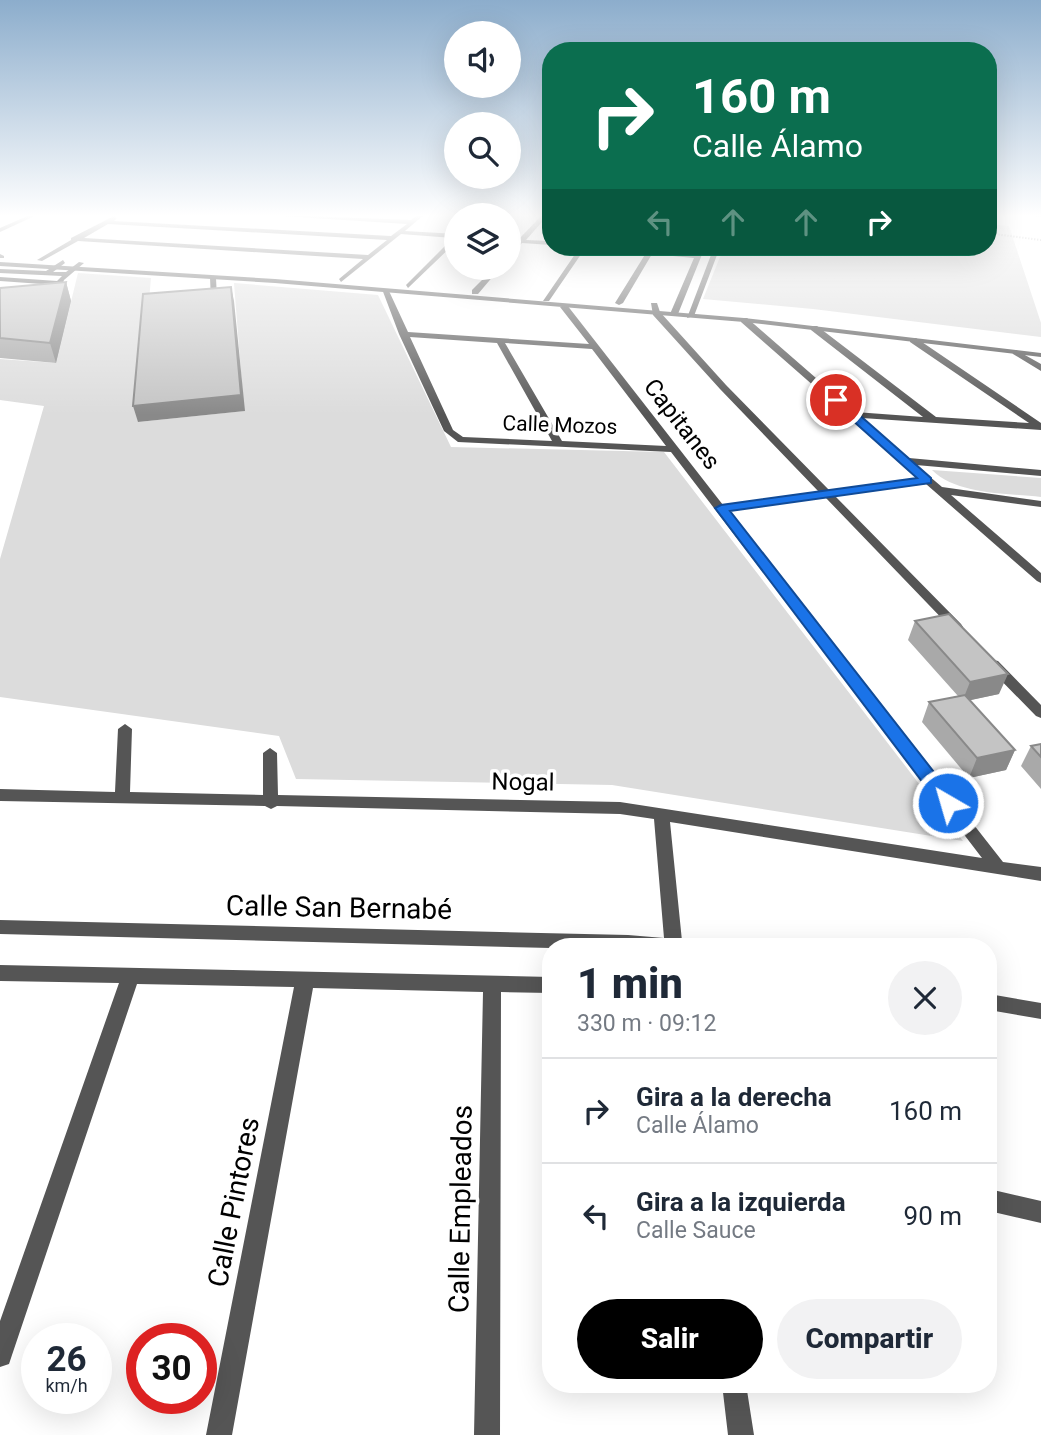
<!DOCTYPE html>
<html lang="es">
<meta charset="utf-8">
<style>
:root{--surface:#fff;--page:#f2f2f3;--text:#1f2937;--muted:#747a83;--line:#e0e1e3;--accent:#000}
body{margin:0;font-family:Roboto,sans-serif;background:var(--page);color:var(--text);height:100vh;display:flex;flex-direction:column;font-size:26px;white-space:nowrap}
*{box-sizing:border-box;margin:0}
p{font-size:23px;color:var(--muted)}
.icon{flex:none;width:38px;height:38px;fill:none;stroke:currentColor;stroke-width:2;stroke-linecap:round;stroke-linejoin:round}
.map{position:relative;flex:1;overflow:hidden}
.details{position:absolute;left:542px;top:938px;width:455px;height:455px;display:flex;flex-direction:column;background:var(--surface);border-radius:28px;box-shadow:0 7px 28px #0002}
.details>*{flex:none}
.top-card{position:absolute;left:542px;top:42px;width:455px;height:214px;border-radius:28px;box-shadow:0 7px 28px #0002;background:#0b6e4f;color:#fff;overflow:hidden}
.tools{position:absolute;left:444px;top:21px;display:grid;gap:14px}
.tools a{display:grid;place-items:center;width:77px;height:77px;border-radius:50%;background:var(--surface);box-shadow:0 7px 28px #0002;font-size:35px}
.speed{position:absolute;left:21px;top:1323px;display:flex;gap:14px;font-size:35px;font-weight:700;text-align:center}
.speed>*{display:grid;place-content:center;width:91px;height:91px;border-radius:50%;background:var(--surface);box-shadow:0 7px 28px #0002;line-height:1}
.speed small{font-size:18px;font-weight:400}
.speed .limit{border:10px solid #d22;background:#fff;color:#111}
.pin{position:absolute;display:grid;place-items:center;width:60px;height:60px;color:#fff;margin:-30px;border:4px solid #fff;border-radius:50%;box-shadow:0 2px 7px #0007}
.me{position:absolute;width:77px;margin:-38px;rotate:322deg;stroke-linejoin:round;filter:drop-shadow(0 0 5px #0008)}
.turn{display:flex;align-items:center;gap:24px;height:147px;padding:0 35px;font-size:32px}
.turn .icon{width:91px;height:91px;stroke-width:2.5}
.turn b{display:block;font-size:49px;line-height:60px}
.lanes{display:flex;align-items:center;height:66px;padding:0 35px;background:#0003;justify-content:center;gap:35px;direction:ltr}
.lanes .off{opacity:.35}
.round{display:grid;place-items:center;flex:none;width:74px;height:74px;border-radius:37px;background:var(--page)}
.overview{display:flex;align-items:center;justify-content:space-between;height:119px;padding:0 35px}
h1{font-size:42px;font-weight:800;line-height:52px}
.action{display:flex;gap:14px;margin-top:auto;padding:14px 35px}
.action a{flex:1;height:80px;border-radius:42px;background:var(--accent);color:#fff;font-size:28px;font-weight:800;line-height:80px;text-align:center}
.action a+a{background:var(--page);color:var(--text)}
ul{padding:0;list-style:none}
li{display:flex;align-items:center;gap:21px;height:105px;padding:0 35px;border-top:2px solid var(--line)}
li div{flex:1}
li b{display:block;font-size:26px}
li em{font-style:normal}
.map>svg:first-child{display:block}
.green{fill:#dcdcdc}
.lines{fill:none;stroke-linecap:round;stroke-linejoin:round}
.path{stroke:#777;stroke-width:2;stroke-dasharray:1 2;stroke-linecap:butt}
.service{fill:#555;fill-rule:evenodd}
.minor{fill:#555;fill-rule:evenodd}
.tertiary{fill:#555;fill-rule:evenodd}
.wall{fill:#a9a9a9}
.shaded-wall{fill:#898989}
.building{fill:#c4c4c4;stroke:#898989;stroke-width:2}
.route{fill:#1a73e8;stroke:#114b97;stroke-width:2}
.labels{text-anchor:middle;stroke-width:7;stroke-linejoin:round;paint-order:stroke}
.far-street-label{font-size:21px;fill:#000;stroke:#fff}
.street-label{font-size:24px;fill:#000;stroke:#fff}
.near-street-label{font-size:28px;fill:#000;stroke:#fff}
</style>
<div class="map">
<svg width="1041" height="1435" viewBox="0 0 1041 1435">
<rect width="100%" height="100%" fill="#fff"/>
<!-- green -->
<path class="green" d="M989 224 1009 226 1041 323V337L813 309 703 299 724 247H989Z
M78 273 151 278 138 422 244 411 234 283 378 295 451 447 664 452 963 841 612 785 296 779 279 736 0 697V559L44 406 0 400V359L56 363Z
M932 470 1041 478V497C1007 493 957 495 932 470Z"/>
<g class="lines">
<!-- path -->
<path class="path" d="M989 227 996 228 994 234 1041 240"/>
<!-- service -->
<path class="service" d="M1026 214H1041V217L1024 215Z
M63 260 65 263 53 272H66L79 262 84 263 64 280 59 294 55 297 50 296 56 285 0 281V277L57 281 62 276 0 273V269L46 271Z
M213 276 216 278 217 299 214 301 211 299 210 278Z"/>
<!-- minor -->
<path class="minor" d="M32 214H39L0 232V228Z
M252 214 411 220 419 214H425L405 231 457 234V241L408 288 406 285 453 238 401 234 341 282 339 279 363 259 78 241 42 261 37 260 71 240V238L114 216 117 218 114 221 391 236 407 224ZM108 224 387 240 368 255 84 238Z
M543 214H549L526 240 551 241V245L522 243 509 256V250L516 243 512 242V240L519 239Z
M580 247H586L549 301H543Z
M591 247 648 250 650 247H656L654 250 696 254 699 247H705L678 314 674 316 670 314 694 258 652 254 623 303 619 305 615 303 646 253Z
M714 247H720L694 316 687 318Z
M0 254 4 256V258H0Z
M494 268H500L478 294H472V290Z
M382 289 389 291 408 332 589 344 560 307 567 305 723 505 819 492 720 389 653 315 651 303H657L660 312 726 385 830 491 920 479 741 322V318H747L855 412 923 417 811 330V326H817L936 417 1029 423 910 342V338H916L1041 423V430L862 418 909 458 1041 470V476L916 465 942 487 1041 501V507L951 495 1041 573V583L1037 581 926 484 835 496 961 624 963 627 961 630H953L825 497 727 510 1003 862 1041 867V881L670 822 682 941 686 947 551 948 0 934V920L628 935 664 938 654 819 620 814 277 806 271 809 265 806 0 801V789L115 792 118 729 125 724 132 729 130 792 263 795V753L270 748 277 753 278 795 620 802 982 858 671 452 458 442 444 431 399 334ZM410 337 497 343 552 441 463 437 453 430ZM505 343 592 349 666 446 562 441Z
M1016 350 1041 364V371L1013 354 1012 352Z
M993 660 998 661 1041 705V718L1036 716 988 667 986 664 988 661Z
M0 965 551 977V993L501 992 500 1435H474L483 992 313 988 232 1435H206L294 987 137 984 12 1355 9 1364 0 1367V1321L119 983 0 981Z
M989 994 1041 1003V1019L989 1010Z
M989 1189 1041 1201V1223L989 1211Z
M722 1384H746L754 1435H728Z"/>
<!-- tertiary -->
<path class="tertiary" d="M0 262 275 279 744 318 1041 353V357L744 322 275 283 0 266Z"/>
</g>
<!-- wall -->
<path class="wall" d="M66 282 71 301 56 363 0 358V288Z
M915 621 999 694 970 700 1015 750 1006 770 969 778 922 722 929 702 958 696 908 640Z
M1041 744V789L1021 766 1031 746Z"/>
<!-- shaded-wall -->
<path class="shaded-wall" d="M66 282 71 301 56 363 50 343Z
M231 287 234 301 245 411 138 422 133 406Z
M1008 674 999 694 962 702 970 682Z
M1015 750 1006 770 969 778 977 758Z"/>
<!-- building -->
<path class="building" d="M66 282 50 343 0 338V288Z
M231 287 241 395 133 406 143 294Z
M949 614 1008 674 970 682 915 621Z
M965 695 1015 750 977 758 929 702Z
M1041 744V757L1031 746Z"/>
<!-- sky -->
<linearGradient id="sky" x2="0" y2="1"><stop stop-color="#8cadcc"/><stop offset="0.52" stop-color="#fff"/><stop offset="1" stop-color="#fff" stop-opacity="0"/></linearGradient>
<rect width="1041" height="415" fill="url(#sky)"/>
<!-- route -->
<path class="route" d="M832 397H839L931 478V483L730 511 955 799 957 803 955 808H942L715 508 721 505 917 478 832 402Z"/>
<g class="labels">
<!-- far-street labels -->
<g class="far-street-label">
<text transform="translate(560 425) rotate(2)" y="7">Calle Mozos</text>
</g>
<!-- street labels -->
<g class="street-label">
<text transform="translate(682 424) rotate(52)" y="8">Capitanes</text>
<text transform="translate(523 782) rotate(1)" y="8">Nogal</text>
</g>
<!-- near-street labels -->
<g class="near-street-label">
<text transform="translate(339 907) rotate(1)" y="10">Calle San Bernabé</text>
<text transform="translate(233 1202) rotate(-79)" y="10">Calle Pintores</text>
<text transform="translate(460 1209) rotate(-89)" y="10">Calle Empleados</text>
</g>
</g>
</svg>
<div class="tools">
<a><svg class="icon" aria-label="sound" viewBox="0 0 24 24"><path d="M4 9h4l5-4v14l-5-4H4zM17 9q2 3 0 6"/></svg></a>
<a><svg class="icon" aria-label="search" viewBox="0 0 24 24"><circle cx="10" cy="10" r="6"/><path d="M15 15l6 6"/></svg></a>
<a><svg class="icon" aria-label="layers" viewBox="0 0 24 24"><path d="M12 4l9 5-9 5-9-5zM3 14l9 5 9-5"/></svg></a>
</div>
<div class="speed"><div>26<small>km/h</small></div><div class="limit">30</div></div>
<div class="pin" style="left:836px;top:400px;background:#d93025"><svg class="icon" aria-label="arrive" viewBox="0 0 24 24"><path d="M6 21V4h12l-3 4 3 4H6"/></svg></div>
<svg class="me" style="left:948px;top:803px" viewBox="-20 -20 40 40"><circle r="17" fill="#1a73e8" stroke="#fff" stroke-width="3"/><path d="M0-11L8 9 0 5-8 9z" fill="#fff"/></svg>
<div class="top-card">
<div class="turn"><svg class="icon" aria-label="right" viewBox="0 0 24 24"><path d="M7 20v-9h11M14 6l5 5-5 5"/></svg><div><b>160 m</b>Calle Álamo</div></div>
<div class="lanes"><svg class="icon off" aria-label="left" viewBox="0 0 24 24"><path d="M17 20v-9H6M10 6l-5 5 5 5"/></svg><svg class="icon off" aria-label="ahead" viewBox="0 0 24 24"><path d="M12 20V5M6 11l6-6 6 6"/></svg><svg class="icon off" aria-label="ahead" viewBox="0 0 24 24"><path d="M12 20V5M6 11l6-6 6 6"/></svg><svg class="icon" aria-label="right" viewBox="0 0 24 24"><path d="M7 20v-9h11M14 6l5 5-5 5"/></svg></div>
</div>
<section class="details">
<div class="overview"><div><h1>1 min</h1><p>330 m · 09:12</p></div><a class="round"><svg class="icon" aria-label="close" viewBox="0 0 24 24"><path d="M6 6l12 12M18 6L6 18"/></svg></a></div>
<ul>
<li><svg class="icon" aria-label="right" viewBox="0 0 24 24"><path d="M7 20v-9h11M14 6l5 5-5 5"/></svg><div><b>Gira a la derecha</b><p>Calle Álamo</p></div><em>160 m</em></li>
<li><svg class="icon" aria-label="left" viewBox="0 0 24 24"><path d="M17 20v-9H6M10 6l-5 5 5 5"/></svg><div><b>Gira a la izquierda</b><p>Calle Sauce</p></div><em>90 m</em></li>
</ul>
<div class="action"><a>Salir</a><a>Compartir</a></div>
</section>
</div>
